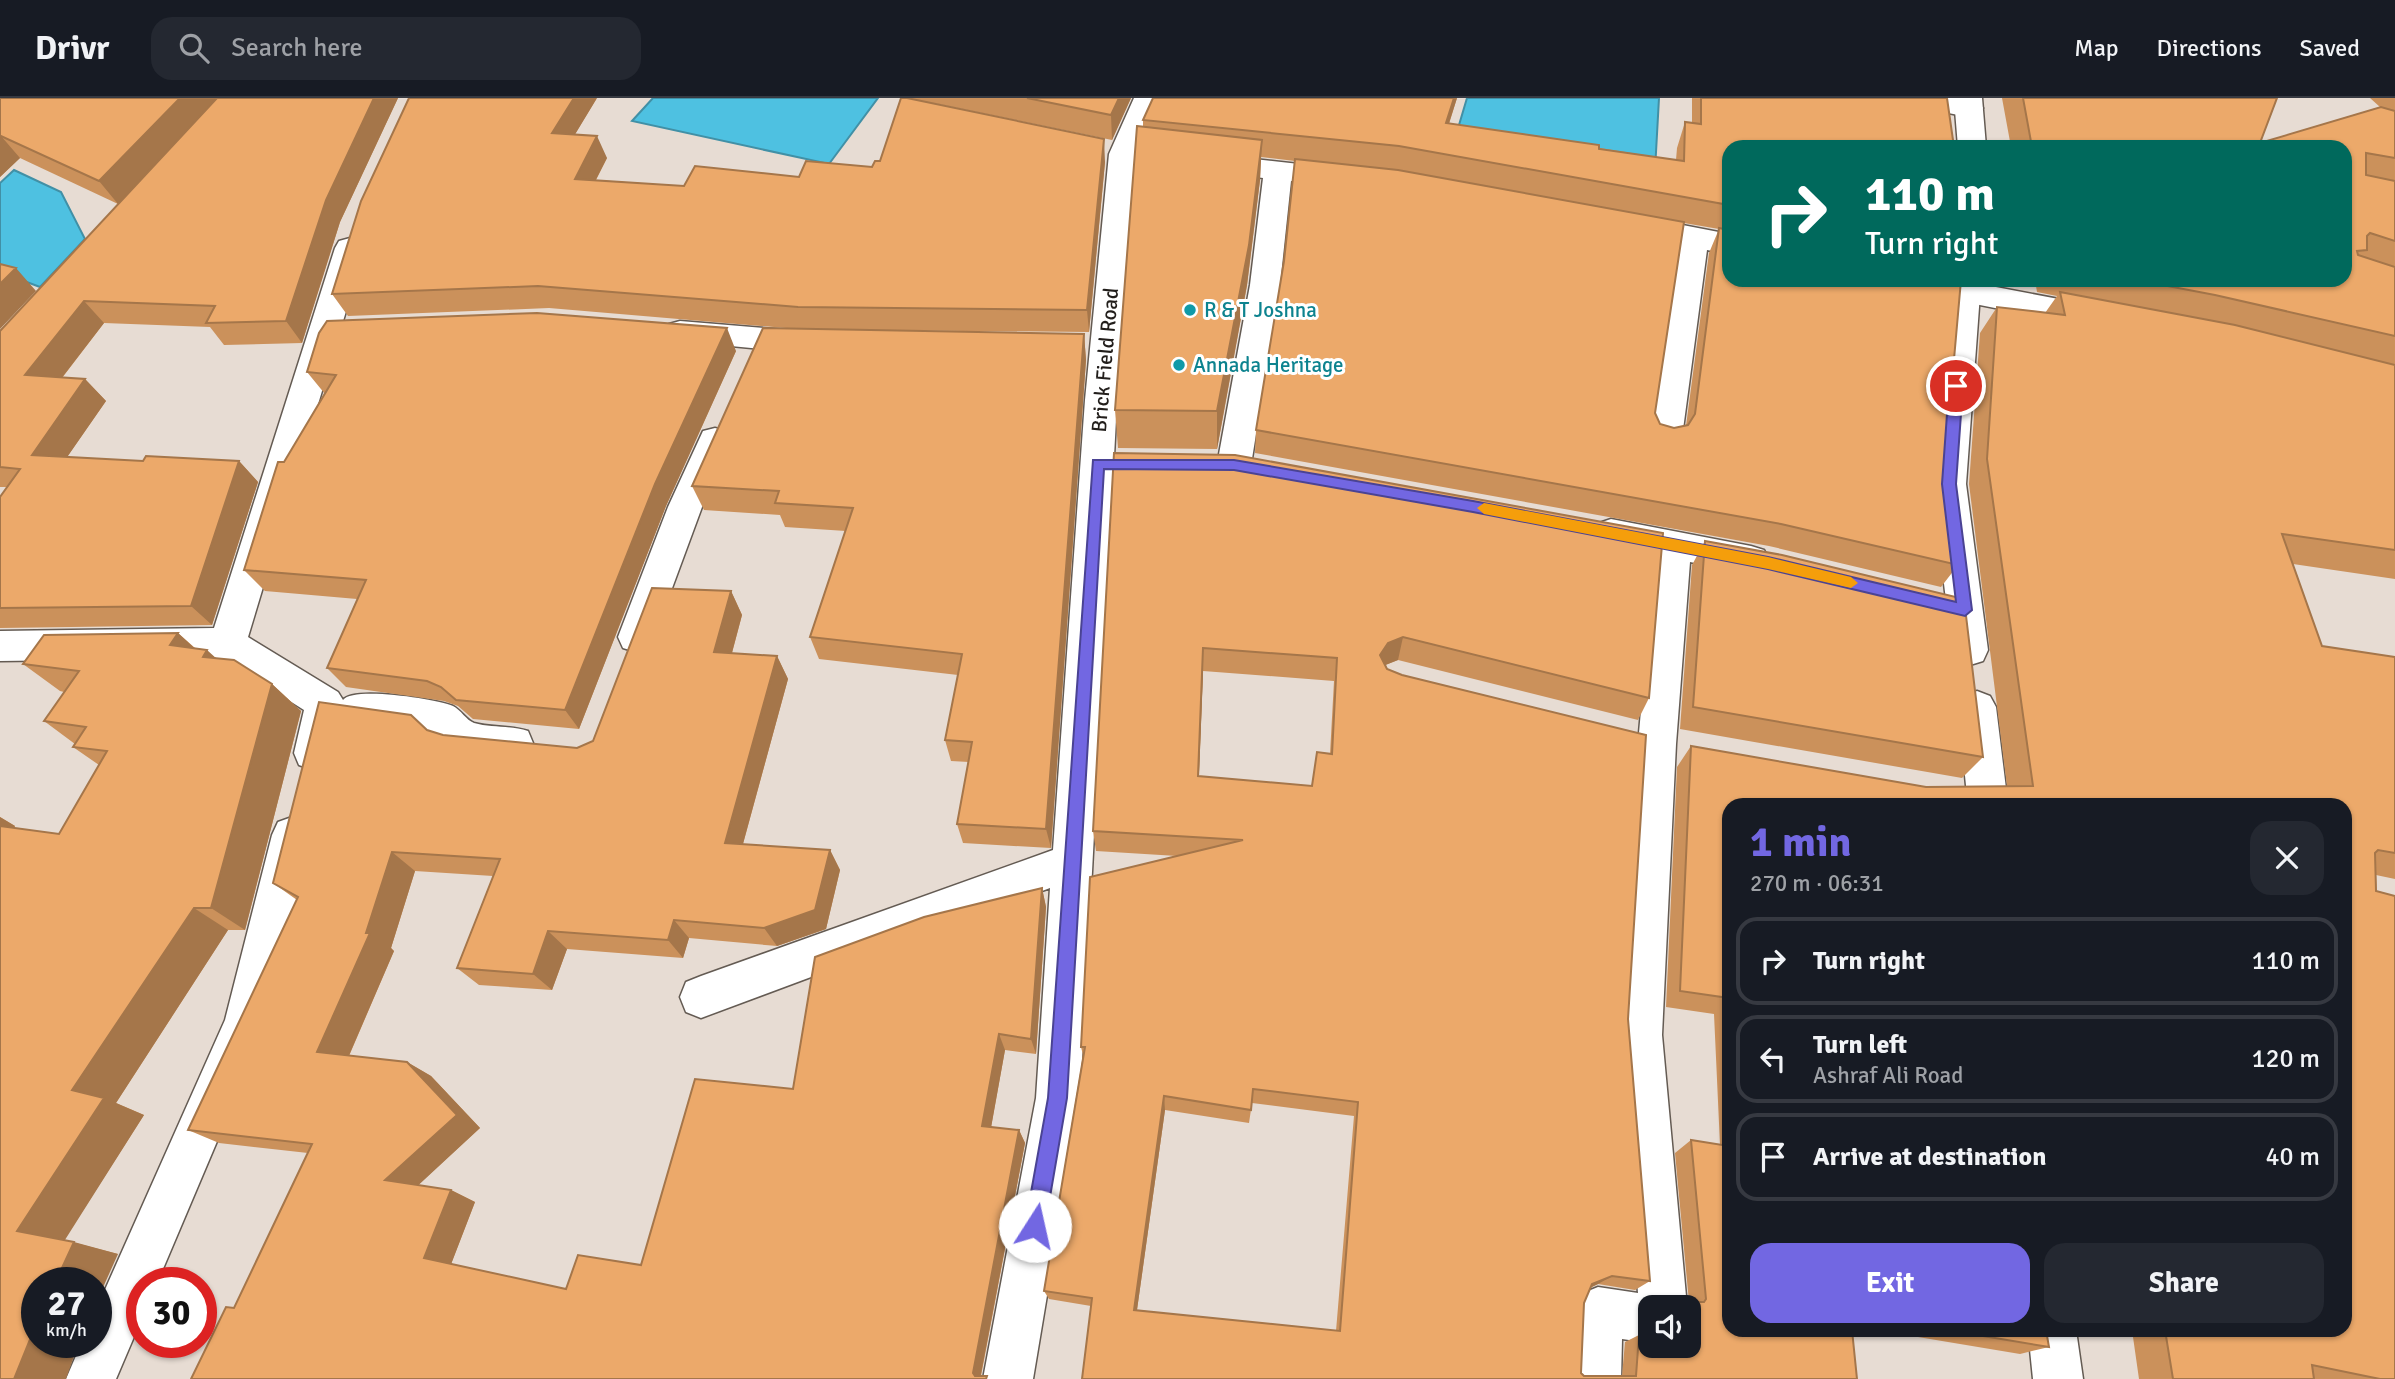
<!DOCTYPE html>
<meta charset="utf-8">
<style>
:root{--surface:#171b24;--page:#242831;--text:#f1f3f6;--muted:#9ea1a6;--line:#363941;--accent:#7267e2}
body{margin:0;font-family:Signika,sans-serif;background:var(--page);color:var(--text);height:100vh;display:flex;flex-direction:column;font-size:26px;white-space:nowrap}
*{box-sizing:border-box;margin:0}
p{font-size:23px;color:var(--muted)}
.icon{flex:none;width:38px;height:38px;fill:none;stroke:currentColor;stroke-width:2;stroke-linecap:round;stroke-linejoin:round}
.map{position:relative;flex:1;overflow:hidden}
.panel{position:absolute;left:1722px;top:700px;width:630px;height:539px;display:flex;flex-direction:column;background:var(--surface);border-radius:21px;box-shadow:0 2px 5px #0004}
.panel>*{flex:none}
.top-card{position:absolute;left:1722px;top:42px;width:630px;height:147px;border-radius:21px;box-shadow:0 2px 5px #0004;background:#00695c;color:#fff;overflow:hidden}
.buttons{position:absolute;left:1638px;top:1197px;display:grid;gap:14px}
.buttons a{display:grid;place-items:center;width:63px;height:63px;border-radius:14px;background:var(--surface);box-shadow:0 2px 5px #0004;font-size:35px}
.speed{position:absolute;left:21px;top:1169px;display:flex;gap:14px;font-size:35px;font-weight:700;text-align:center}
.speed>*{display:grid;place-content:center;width:91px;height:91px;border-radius:50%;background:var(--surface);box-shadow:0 2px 5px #0004;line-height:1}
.speed small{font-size:18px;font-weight:400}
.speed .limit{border:10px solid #d22;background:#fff;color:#111}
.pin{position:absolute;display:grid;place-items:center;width:60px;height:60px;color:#fff;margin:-30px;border:4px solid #fff;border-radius:50%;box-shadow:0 2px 7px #0007}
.me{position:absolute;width:77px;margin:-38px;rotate:10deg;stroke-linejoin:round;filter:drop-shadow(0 0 5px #0008)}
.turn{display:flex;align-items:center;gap:24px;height:147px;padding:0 28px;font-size:32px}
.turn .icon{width:91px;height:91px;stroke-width:2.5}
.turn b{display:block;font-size:49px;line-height:60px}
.round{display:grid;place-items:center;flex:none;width:74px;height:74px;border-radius:21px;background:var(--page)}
.overview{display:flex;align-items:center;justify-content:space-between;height:119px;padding:0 28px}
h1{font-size:42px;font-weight:700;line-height:52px;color:var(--accent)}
.action{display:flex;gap:14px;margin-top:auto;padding:14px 28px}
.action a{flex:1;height:80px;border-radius:21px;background:var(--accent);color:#fff;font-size:28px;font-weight:700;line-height:80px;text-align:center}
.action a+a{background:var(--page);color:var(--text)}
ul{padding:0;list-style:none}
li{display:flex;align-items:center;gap:21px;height:88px;margin:0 14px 10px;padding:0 14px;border:4px solid var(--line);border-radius:21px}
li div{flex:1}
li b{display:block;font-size:26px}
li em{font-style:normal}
header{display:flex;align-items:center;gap:42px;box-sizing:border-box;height:98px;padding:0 35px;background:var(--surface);border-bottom:2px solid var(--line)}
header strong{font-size:33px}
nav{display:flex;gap:38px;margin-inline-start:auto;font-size:24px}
.search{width:490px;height:63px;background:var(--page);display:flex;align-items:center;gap:18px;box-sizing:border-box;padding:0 24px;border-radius:21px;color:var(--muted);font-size:26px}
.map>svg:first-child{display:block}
.water{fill:#4ec1e1;stroke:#4190a6;stroke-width:2}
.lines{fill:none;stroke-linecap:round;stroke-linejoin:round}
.street-casing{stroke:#645b53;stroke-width:3}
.secondary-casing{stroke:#645b53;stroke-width:3}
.street{fill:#fff;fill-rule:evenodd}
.secondary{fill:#fff;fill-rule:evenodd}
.wall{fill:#cb915b;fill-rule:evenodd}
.shaded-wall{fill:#a5764a}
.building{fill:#eca96a;stroke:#a5764a;stroke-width:2;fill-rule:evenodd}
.route{fill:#7267e2;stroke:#4a4393;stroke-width:2}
.slow{fill:#f59e0b}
.culture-dot{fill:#0f9aa8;stroke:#fff;stroke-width:2.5}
.labels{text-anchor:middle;stroke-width:6;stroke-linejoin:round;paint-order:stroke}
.culture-label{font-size:21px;fill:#0d838f;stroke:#fff;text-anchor:start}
.street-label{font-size:21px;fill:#221e1b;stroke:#fff}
</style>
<header>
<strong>Drivr</strong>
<div class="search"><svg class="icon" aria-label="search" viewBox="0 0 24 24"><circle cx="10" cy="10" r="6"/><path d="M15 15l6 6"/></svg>Search here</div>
<nav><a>Map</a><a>Directions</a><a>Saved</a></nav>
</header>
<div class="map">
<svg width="2395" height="1281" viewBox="0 0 2395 1281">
<rect width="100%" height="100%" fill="#e7dcd3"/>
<!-- water -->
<path class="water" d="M653 0H878L829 66 632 23Z
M1467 0H1659L1655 72 1454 44Z
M14 72 61 94 85 141 40 189 0 174V85Z"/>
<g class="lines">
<defs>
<path id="street" d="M1134 0H1162L1137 56 1117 302 1080 1000 1033 1281H983L1036 1000 1050 790 701 920 686 914 680 899 686 884 701 878 1053 752 1085 302 1109 56Z
M1897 0H1960L1979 4 1983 10 1979 16 1969 19 1901 6Z
M1209 56 1344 71 1354 73 1358 80 1354 87 1344 89 1291 83 1280 187 1251 367 1246 376 1234 380 1222 376 1217 367 1250 187 1263 80 1199 71 1195 65 1199 59Z
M1631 117 1729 136V156L1707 152 1682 339 1677 348 1665 351 1653 348 1648 339 1678 146 1621 134 1616 127 1621 120Z
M350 140 361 143 365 150 248 539 338 594 343 602C353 588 436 601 453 608 461 612 466 622 474 625 491 630 510 627 528 633L533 645 528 657C507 664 472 662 452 653 444 649 439 639 431 636 404 626 372 631 345 621L342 615 327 667 313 672 299 667 294 655 304 612 222 560 0 563V533L214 530 335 150 339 143Z
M1889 182H1959L2101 209 2112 212 2117 220 2112 228 2101 231 1904 192 1893 189Z
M680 223 811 234 822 237 827 245 822 253 811 256 669 242 664 234 669 226Z
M715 330 727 333 732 342 702 409 654 539 649 550 636 554 623 550 618 539 668 409 703 333Z
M1611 421 1751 448 1764 452 1769 462 1764 472 1751 476 1690 464 1676 646 1662 937 1687 1209H1650V1245L1622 1241 1621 1281H1571L1574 1213 1581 1196 1598 1189 1638 1195 1618 937 1638 646 1655 457 1599 445 1594 435 1599 425Z
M292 719 306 724 312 737 268 923 157 1185H142V1220L116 1281H66L82 1244H96V1212L225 922 272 737 278 724Z"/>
<path id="secondary" d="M1954 0H1982L1986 49H1958Z
M1951 182H1981L1966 386 1988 552 1983 563 1970 567 1957 563 1952 552 1932 386Z
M1977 593 1990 598 1996 609 2008 707H1968L1958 609 1964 598Z
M2028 1232H2076L2083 1281H2033Z"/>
</defs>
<!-- street casing -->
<use href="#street" class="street-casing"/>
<!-- secondary casing -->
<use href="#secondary" class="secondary-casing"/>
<!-- street -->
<use href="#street" class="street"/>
<!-- secondary -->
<use href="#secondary" class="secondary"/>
</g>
<!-- wall -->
<path class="wall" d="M0 0H398L340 124 302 245 224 247 210 229 104 225 62 280 85 281 106 303 67 359 143 363H239L258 384 212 527 0 530V399L7 389H0V233L199 20 118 106 20 60 0 79Z
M597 0 575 36 607 60 596 82 684 88 799 79 872 69 880 63 911 0H1131L1112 42 933 5 1105 64 1089 234 860 232 1084 236 1086 262 1051 750 963 745 957 726 969 664 951 663 945 642 958 577 819 561 810 539 846 433 785 429 780 417 704 412 692 388 798 231 549 210 348 218 332 196Z
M1457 0 1449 26 1676 62 1677 50 1685 24 1692 25V0H1947L1729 49V182L1945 363 1958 467 1941 489 1769 448 1255 355 1256 332 1284 163 1295 63 1261 59 1260 82 1247 187 1217 351 1118 350 1115 312 1143 29V22ZM1684 125 1719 131 1709 155 1686 328 1674 330 1660 326 1655 315Z
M2002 0H2277L2260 45 2380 9 2370 0H2395V481L2293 466 2322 548 2395 559V781L2376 777 2395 1281H2139L2132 1232H2345V707H1729V1232L1857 1281H1082L1091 1208 1049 1201 1044 1193 1083 957 1081 949 1177 758 1096 753 1093 733 1114 355 1649 600 1638 622 1398 562 1385 567 1628 921 1650 1183 1635 1192 1598 1186 1590 1190 1584 1205 1581 1275 1584 1278H1622L1625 1244 1639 1237 1689 1248V1209H1657L1668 1204H1689L1675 1055 1691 1042 1720 1047 1714 916 1666 909 1677 669 1691 648 1926 689 2007 688 1969 386 1980 235 1997 209 2045 215 2057 198 2037 194 2035 182H2345V49H2011ZM1203 573 1334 583 1330 656 1317 654 1312 688 1199 678ZM1252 1005 1354 1018 1336 1233 1137 1212 1165 1012 1249 1025Z
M736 253 666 408 579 631 473 621 458 608 444 603 346 589 327 570 357 501 265 493 244 472 284 364 325 296 307 274Z
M1705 443 1983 659 1962 680 1680 631 1692 467Z
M731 493 742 517 732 555 777 558 788 581 743 746 830 752 840 772 826 831 777 848 689 840 683 860 567 851 552 892 479 887 457 870 493 778 415 773 391 850 394 853 349 958 407 964 431 978 480 1030 418 1087 451 1092 475 1104 451 1166 566 1191 641 1167 793 991 1042 790 1046 809 1036 956 1005 952 991 1029 1019 1032 1025 1045 981 1278 234 1210 308 1055 219 1045 188 1032 297 802 273 785 427 632 443 637 577 650 593 643Z
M178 535 195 550 272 586 301 613 245 832H228L116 1005 144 1017 64 1142 118 1156 37 1185V1244L0 1281V719L15 728 14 730 59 736 99 667 73 649 75 646 44 623 64 594 60 593 23 566Z
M1911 1232H2046L2049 1249 2020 1256 1912 1238Z"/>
<!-- shaded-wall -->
<path class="shaded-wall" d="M180 0H217L118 106 99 83Z
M374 0H398L340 124 302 245 286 223 326 102Z
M574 0H597L562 58 552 35Z
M1119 0H1131L1112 42 1111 17Z
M1454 0H1457L1441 50 1446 25Z
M0 38H1L20 60 0 79Z
M597 38 607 60 585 103 575 81Z
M1104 41 1105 64 1089 234 1087 212Z
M1262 42 1260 82 1247 187 1217 351V313Z
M16 170 36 193 0 231V186Z
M84 203 104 225 47 299 25 277Z
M727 230 736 253 666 408 579 631 565 612 655 386Z
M1084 236 1086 262 1051 750 1046 731Z
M85 281 106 303 54 378 32 357Z
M239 363 258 384 212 527 191 508Z
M731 493 742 517 726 577 714 554Z
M178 535 203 558 207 552 238 580 170 547Z
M1403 539 1398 562 1383 568 1380 557 1388 545Z
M1203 550V573L1198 699V678Z
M777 558 788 581 738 764 725 745Z
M272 586 301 613 245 832 211 810Z
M0 719 15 728 2 747 0 746Z
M830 752 840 772 826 831 777 848 764 830Z
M392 754 415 773 391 850 394 853 344 969 317 954 366 835Z
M1042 790 1046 809 1036 956 1031 941Z
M194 810 228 832 116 1005 144 1017 63 1145 17 1133 72 992Z
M674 822 689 840 683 860 668 842Z
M548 833 567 851 552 892 533 876Z
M999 936 1005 952 989 1041 982 1028Z
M407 964 431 978 480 1030 411 1094 385 1082Z
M1164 998 1165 1012 1136 1219 1134 1212Z
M1019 1032 1025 1045 980 1281 973 1275Z
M451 1092 475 1104 450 1169 424 1160Z
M74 1144 118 1156 96 1205V1185H55Z
M1612 1178 1598 1186 1579 1195 1592 1186Z
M33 1234 37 1235V1244H79L66 1281H14Z"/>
<!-- building -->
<path class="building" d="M0 0H180L99 83 1 38H0Z
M217 0H374L326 102 286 223 206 225 215 208 84 203 25 277 85 281 32 357 143 363 146 358 239 363 191 508 0 510V399L20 371 0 369V233Z
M409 0H574L552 35 597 38 575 81 684 88 695 68 799 79 806 63 872 69 875 63H880L901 0H907L1104 41 1087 212 798 209 538 188 332 196 361 103Z
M1027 0H1119L1111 17Z
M1153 0H1454L1446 25 1599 47V51L1684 63 1685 24 1701 26V0H1947L1954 49H1729V107L1399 48 1143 22Z
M2023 0H2277L2260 45 2381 9 2395 13V60L2366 55V77L2395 83V143L2370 135 2367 138V152L2357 153 2358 157 2395 169V238L2215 197 2136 182H2345V49H2032Z
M1137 28 1262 42 1249 147 1217 313 1115 312Z
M1295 61 1398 72 1684 124 1655 315 1660 326 1674 330 1688 327 1695 316 1719 130 1729 132V182H1961L1945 363 1958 467 1781 426 1256 332 1284 163Z
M0 166 16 170 0 186Z
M2060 194 2235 227 2395 267V452L2282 436 2322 548 2395 559V755L2378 752 2375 755 2376 793 2395 798V1281H2380L2312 1267 2314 1281H2173L2165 1232H2345V707H1729V900L1680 893 1691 648 1926 689 2033 688 1987 361 1997 209 2065 217Z
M537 215 727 230 655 386 565 612 456 602 441 589 427 583 327 570 366 482 244 472 278 364H284L336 277 307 274 319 235 327 223Z
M763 230 1084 236 1046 731 957 726 972 644 945 642 962 556 810 539 853 410 775 405 779 393 692 388Z
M1114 355 1235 357 1663 435 1649 600 1403 539 1388 545 1380 557 1387 571 1402 577 1646 637 1628 921 1650 1183 1612 1178 1592 1186 1584 1205 1581 1275 1584 1278H1636L1639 1237 1650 1239V1248H1689V1209H1668V1204H1704L1706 1201 1691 1042 1729 1048V1232H1852L1857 1281H1082L1092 1200 1044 1193 1085 949H1081L1090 779 1243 742 1093 733ZM1203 550 1337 560 1332 656 1317 654 1312 688 1198 678ZM1253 991 1358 1004 1340 1233 1134 1212 1164 998 1251 1012Z
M1705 443 1782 457 1964 501 1983 659 1693 609Z
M652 490 731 493 714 554 777 558 725 745 830 752 815 812 764 830 674 822 668 842 548 833 533 876 457 870 500 761 392 754 366 835H370L317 954 407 964 457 1017 385 1082 451 1092 424 1160 566 1191 578 1157 641 1167 695 981 793 991 815 859 924 819 1042 790 1031 941 999 936 982 1028 1019 1032 973 1275 975 1278H987L986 1281H191L226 1209 234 1210 312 1046 188 1032 298 799 273 785 319 604 411 617 427 632 443 637 577 650 593 643Z
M178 535 170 547 207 552 203 559 234 562 272 586 211 810H194L72 992 104 1000 17 1133 74 1144 55 1185H37V1234H33L14 1281H0V728L59 736 107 653 73 649 86 629 44 623 79 573 23 566 44 537Z
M1947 1232H2046L2049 1249Z"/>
<!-- route -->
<path class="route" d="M1956 283 1963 288 1956 386 1972 512 1965 518 1768 471 1473 414 1234 372 1104 371 1067 1000 1045 1128 1042 1135 1035 1137 1028 1135 1025 1128 1048 1000 1093 362H1234L1473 403 1768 459 1956 504 1942 386 1949 288Z"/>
<!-- slow -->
<path class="slow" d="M1484 405 1768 459 1851 479 1858 485 1851 490 1768 471 1484 416 1477 410Z"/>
<!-- markers -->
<g class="culture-dot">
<circle cx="1190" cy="212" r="7"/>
<circle cx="1179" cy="267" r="7"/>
</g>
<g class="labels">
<!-- culture labels -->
<g class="culture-label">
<text x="1204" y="219">R &amp; T Joshna</text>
<text x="1193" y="274">Annada Heritage</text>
</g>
<!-- street labels -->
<g class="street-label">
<text transform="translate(1105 262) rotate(-85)" y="7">Brick Field Road</text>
</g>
</g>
</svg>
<div class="buttons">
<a><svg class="icon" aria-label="sound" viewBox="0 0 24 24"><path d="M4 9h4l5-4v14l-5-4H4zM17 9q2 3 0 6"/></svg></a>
</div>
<div class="speed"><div>27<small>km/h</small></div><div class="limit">30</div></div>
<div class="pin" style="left:1956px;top:288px;background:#d93025"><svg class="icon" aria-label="arrive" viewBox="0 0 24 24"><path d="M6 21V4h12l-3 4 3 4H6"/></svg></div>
<svg class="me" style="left:1035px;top:1128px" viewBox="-20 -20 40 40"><circle r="19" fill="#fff"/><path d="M0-13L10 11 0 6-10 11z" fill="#7267e2"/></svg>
<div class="top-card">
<div class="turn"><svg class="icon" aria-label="right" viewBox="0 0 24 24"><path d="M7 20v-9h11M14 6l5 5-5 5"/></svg><div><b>110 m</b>Turn right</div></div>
</div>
<section class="panel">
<div class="overview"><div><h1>1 min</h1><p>270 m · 06:31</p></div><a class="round"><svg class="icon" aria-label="close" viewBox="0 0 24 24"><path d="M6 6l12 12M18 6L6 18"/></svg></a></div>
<ul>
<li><svg class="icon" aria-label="right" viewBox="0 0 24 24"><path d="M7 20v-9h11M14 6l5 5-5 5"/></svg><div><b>Turn right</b></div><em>110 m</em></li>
<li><svg class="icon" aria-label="left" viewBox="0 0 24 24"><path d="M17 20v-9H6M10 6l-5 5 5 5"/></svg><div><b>Turn left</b><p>Ashraf Ali Road</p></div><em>120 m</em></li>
<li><svg class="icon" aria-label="arrive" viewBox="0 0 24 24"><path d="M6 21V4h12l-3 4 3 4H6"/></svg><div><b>Arrive at destination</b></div><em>40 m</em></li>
</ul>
<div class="action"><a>Exit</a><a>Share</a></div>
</section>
</div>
